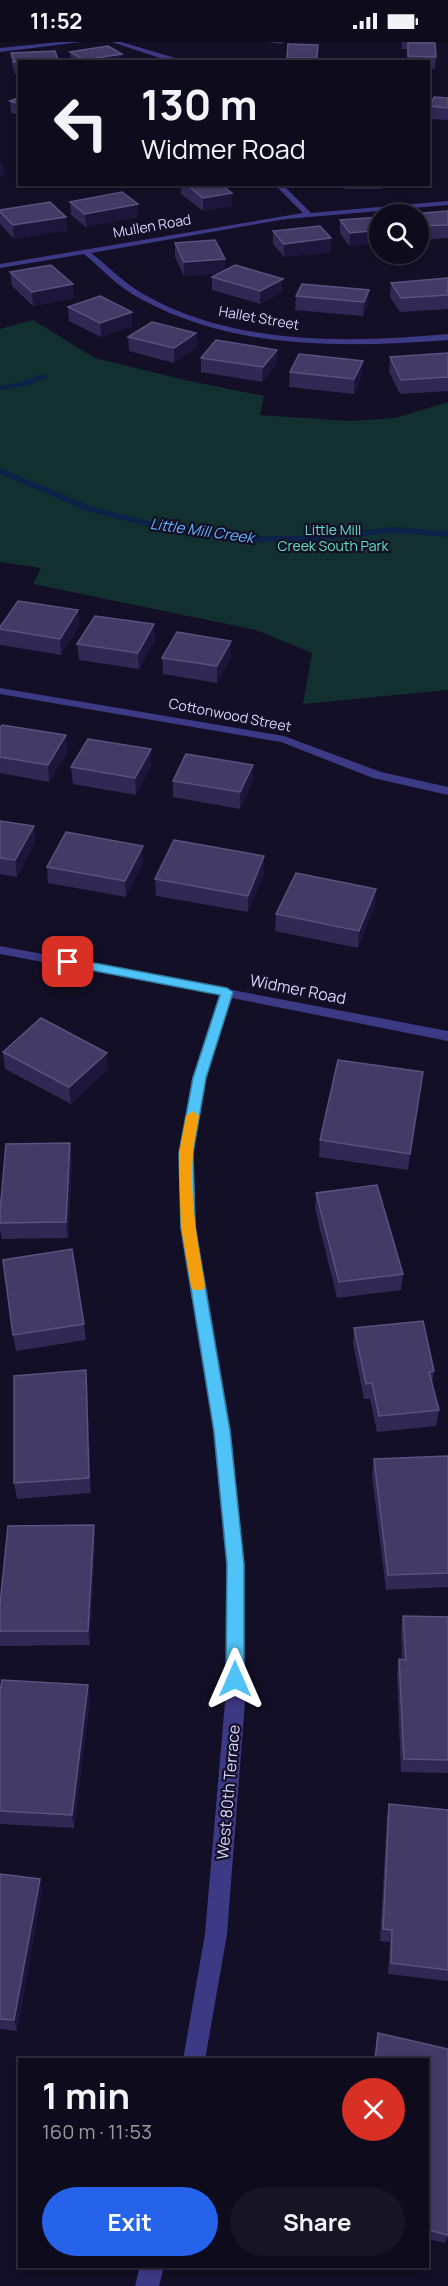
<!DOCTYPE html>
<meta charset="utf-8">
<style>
:root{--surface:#0e0b1c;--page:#171425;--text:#f1f3f6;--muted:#9b9ba3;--line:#2e2b3b;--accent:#2563eb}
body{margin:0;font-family:Manrope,sans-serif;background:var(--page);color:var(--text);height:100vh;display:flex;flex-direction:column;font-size:22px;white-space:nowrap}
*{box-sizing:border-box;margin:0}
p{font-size:20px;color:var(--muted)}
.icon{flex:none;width:33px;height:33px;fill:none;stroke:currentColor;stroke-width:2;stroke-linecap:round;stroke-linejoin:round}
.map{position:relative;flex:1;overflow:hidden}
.panel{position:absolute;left:18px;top:2016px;width:411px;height:210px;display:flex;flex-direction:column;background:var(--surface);border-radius:0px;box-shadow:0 3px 9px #0003,0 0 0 2px var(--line)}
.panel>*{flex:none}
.banner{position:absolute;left:18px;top:18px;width:412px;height:126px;border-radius:0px;box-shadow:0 3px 9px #0003,0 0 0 2px var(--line);background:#0e0b1c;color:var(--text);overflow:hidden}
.tools{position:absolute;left:369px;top:162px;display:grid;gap:12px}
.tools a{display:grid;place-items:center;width:60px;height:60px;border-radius:50%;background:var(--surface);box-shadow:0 3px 9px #0003,0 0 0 2px var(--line);font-size:30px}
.pin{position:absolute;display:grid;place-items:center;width:51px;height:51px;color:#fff;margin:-26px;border-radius:12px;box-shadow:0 3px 9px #0006}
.me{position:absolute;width:66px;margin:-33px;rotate:0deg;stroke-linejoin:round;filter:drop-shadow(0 0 4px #0008)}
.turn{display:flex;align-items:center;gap:21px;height:126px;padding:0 24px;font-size:27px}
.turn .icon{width:78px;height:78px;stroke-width:2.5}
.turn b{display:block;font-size:42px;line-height:51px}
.round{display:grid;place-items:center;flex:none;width:63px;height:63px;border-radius:32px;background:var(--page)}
.head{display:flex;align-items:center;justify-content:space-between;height:102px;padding:0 24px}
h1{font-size:36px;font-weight:700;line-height:45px}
.primary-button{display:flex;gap:12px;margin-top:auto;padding:12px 24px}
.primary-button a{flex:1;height:69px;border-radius:36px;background:var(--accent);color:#fff;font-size:24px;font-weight:700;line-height:69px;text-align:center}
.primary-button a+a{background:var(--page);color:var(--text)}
.status{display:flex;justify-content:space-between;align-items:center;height:42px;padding:0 30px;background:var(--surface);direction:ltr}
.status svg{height:16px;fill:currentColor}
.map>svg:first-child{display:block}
.green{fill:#12302f}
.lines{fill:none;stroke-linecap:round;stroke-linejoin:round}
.stream{fill:#0c2248;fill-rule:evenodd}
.minor{fill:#3d3a85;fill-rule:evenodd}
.wall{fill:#312854}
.shaded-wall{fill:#1d163a}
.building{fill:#433a66;stroke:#5a527e;stroke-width:1.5}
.route{fill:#4fc3f7;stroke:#337fa1;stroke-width:1.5}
.slow{fill:#f59e0b}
.labels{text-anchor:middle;stroke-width:4.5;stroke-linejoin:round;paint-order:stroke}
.far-street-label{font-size:14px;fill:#d9d4ff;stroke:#130f26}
.far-park-label{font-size:14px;fill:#5fe0c0;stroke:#130f26}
.far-water-label{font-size:15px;font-style:italic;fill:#62b6ff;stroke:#130f26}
.street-label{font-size:16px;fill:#d9d4ff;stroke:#130f26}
</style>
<div class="status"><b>11:52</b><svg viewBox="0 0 49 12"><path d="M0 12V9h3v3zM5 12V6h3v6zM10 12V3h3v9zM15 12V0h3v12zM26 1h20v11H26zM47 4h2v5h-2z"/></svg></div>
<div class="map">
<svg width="448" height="2244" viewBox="0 0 448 2244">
<rect width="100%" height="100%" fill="#130f26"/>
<!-- green -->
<path class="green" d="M33 278 95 316 185 338 264 354 260 373 348 379 395 376 448 360V648L303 662 312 611 256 588 33 542 41 526 0 520V287Z"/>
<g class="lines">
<!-- stream -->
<path class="stream" d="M43 332 47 334 46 336 26 344 0 348V344L21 340Z
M0 426 93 465 169 484 223 488 257 494H305L393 485 448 489V495L393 491 305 500H257L223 494 169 490 87 469 0 432Z"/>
<!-- minor -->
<path class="minor" d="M60 0H81L0 10V6Z
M112 0H121L189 20 160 16Z
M274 142H282L311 171 448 159V163L286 177 91 211C109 225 125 242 145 253 236 304 347 301 448 292V298C345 306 234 308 141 257 119 246 102 227 84 212L0 226V222L303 171Z
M0 646 284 694 381 730 448 745V753L373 736 281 700 0 652Z
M0 904 448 989V999L232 956 206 1036 193 1111 196 1185 231 1389 244 1522 245 1660 227 1892 205 2018H183L205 1892 225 1660 226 1522 213 1389 180 1185 179 1111 192 1036 219 953 0 912Z
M140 2224H164L159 2244H135Z"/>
</g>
<!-- wall -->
<path class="wall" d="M267 0H285L281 2Z
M402 0H434L436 15 435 27 429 26V20H407V7H402Z
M288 2 318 3 317 20H287Z
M70 10 122 12V20H71Z
M11 11 58 18V20H20V32H15L12 23Z
M20 55V73L11 71 10 59Z
M448 56V78L430 77V64Z
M20 108V123L17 122 16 110Z
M132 142H175L174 144H132Z
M181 142H220L232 164 203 169 181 152Z
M344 142H382V147H345Z
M70 160 138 162V175L86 185 71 173Z
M0 168 66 175 67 188 14 197 0 182Z
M448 169V196L419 198 418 197V172H412Z
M380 175V201L349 204 340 191V178Z
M273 189 331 210 284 215 273 202Z
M175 201 225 228 282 250 260 262 212 248V235L220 231 184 234 175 215Z
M10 230 74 256 33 264 12 244Z
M448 236V267L400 270 390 255 391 241Z
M369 248 368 262 363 274 295 268 296 254Z
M68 265 132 270V284L101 295 69 279Z
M196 291 197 305 174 321 129 309 128 295Z
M448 311V349L400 352 389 330 390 315Z
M201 316 277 322 262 340 201 330Z
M290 330 362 333 354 352 289 345Z
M78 568 79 584 61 613 0 603V585Z
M155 598 139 627 79 618 77 602Z
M231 615 217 641 163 632 162 616Z
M0 686 68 710 49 740 0 731Z
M253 723V740L240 767 173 755V739Z
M151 724 136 753 73 742 71 725Z
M0 779 34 784 35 801 17 835 0 832Z
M143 804V821L126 855 48 841 47 825Z
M264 814V831L248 870 156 854 155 837Z
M375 863 358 906 275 889 276 872Z
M3 1010 108 1027 71 1062 5 1027Z
M423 1030 408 1128 319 1115 320 1098Z
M72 1117 68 1196 2 1197 0 1187V1170Z
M316 1151 403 1232 401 1248 337 1256 315 1167Z
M84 1282 86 1298 16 1309 13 1293Z
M354 1286 434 1329 432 1342 439 1368 436 1384 377 1390 370 1357H364L353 1302Z
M87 1344 91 1451 17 1457 14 1441Z
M448 1414V1545L386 1548 372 1433 374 1417Z
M94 1483 95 1498 90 1603 0 1604V1562Z
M403 1574 448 1575V1731L401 1730 397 1631 399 1617H402L401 1589Z
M0 1649 90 1657 74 1786 0 1782Z
M389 1762 448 1768V1939L388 1932 390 1900 380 1899 387 1775Z
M0 1832 42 1849 17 1989 0 1987Z
M378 1991 448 2007V2195L445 2201 428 2197V2018H374Z"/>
<!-- shaded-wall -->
<path class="shaded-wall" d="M122 12V20H84V18Z
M0 121H3L4 134H0Z
M232 151V164L203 169V156Z
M138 162V175L86 185 85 172Z
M66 175 67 188 14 197 13 183Z
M380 188V201L349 204 350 191Z
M331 196V210L284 215V202Z
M225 217V230L184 234V220Z
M283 237 282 250 260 262V249Z
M73 242 74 256 33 264 32 250Z
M369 248 368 262 363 274 364 260Z
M132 270V284L101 295 100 281Z
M196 291 197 305 174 321V306Z
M277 308V322L262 340 263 325Z
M363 319 362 333 354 352V337Z
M78 568 79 584 61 613 60 597Z
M154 582 155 598 139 627 138 611Z
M231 599V615L217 641V624Z
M66 693 68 710 49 740 48 723Z
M151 707V724L136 753 135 736Z
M253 723V740L240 767V750Z
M34 784 35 801 17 835 15 818Z
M143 804V821L126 855 125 839Z
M264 814V831L248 870V854Z
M376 847 375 863 358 906 359 889Z
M107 1011 108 1027 71 1062 69 1045Z
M423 1030 421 1047 408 1128 410 1112Z
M70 1101 72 1117 68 1196 66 1180Z
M86 1328 87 1344 91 1451 89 1436Z
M94 1483 95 1498 90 1603 88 1589Z
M88 1643 90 1657 74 1786 72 1773Z
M40 1837 42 1849 17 1989 14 1978Z"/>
<!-- building -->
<path class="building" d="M408 1H435L436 15 408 14Z
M288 2 318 3 317 16H287Z
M108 4 122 12 84 18 70 10Z
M55 9 58 18 14 20 11 11Z
M20 55V62L10 59Z
M434 55 448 56V66L430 64Z
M186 142H220L232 151 203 156Z
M122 150 138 162 85 172 70 160Z
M50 160 66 175 13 183 0 170V168Z
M448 169V183L420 184 418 182V172H412Z
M380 175V188L350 191 340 178Z
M320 184 331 196 284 202 273 189Z
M215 198 225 217 184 220 175 201Z
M51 223 73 242 32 250 10 230Z
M235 223 283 237 260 249 212 235Z
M448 236V253L401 256 391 241Z
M302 242 369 248 364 260 296 254Z
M100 254 132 270 100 281 68 265Z
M152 280 196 291 174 306 128 295Z
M216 298 277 308 263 325 201 316Z
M448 311V335L401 338 390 315Z
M299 312 363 319 354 337 290 330Z
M18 559 78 568 60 597 0 587V585Z
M95 574 154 582 138 611 77 602Z
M177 590 231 599 217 624 162 616Z
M2 683 66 693 48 723 0 715V686Z
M88 697 151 707 135 736 71 725Z
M186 712 253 723 240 750 173 739Z
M0 779 34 784 15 818 0 816Z
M66 790 143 804 125 839 47 825Z
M174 798 264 814 248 854 155 837Z
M296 831 376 847 359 889 276 872Z
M41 976 107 1011 69 1045 3 1010Z
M338 1018 423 1030 410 1112 320 1098Z
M70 1101 66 1180 0 1181V1170L6 1102Z
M377 1143 403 1232 339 1240 316 1151Z
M72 1207 84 1282 13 1293 3 1218Z
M423 1279 434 1329 429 1330 439 1368 379 1374 372 1341 366 1342 354 1286Z
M86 1328 89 1436 14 1441V1334Z
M448 1414V1531L388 1533 374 1417Z
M94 1483 88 1589H0V1562L8 1484Z
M403 1574 448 1575V1718L404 1717 399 1617 406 1618Z
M2 1638 88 1643 72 1773 0 1769V1649Z
M389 1762 448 1768V1928L391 1921 392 1888 383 1887Z
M0 1832 40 1837 14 1978 0 1977Z
M378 1991 448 2007V2193L428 2188V2018H375Z"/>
<!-- route -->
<path class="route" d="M68 916 227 946 233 950 206 1036 193 1111 195 1185 230 1389 244 1522V1637L241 1642 235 1645 229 1642 226 1637 227 1522 214 1389 181 1185 179 1111 193 1036 220 953 64 923V917Z"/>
<!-- slow -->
<path class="slow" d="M193 1069 199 1074C197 1086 194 1099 193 1111 189 1155 198 1201 205 1244L203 1248H193L191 1244 181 1185 179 1130V1111L186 1074Z"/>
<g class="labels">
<!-- far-street labels -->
<g class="far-street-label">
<text transform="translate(152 184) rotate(-10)" y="5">Mullen Road</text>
<text transform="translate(259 276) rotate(10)" y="5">Hallet Street</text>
<text transform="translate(230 673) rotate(11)" y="5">Cottonwood Street</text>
</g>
<!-- far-park labels -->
<g class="far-park-label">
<text x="333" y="493">Little Mill<tspan x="333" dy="16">Creek South Park</tspan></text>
</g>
<!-- far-water labels -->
<g class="far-water-label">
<text transform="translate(202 489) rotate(8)" y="5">Little Mill Creek</text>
</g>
<!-- street labels -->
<g class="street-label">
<text transform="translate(298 947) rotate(11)" y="6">Widmer Road</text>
<text transform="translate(228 1750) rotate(-85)" y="6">West 80th Terrace</text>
</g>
</g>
</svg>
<div class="tools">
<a><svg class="icon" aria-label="search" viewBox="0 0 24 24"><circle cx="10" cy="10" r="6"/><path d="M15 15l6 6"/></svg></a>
</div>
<div class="pin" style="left:68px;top:920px;background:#d93025"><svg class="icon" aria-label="arrive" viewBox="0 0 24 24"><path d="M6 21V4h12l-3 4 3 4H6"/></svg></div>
<svg class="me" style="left:235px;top:1637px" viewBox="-20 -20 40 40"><path d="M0-17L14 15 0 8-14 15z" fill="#4fc3f7" stroke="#fff" stroke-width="4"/></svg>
<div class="banner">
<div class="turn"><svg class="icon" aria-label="left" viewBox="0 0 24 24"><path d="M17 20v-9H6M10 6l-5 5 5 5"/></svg><div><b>130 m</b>Widmer Road</div></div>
</div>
<section class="panel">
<div class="head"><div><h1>1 min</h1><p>160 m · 11:53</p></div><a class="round" style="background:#d93025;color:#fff"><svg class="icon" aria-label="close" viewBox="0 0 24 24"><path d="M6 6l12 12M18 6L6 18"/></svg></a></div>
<div class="primary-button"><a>Exit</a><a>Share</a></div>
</section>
</div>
